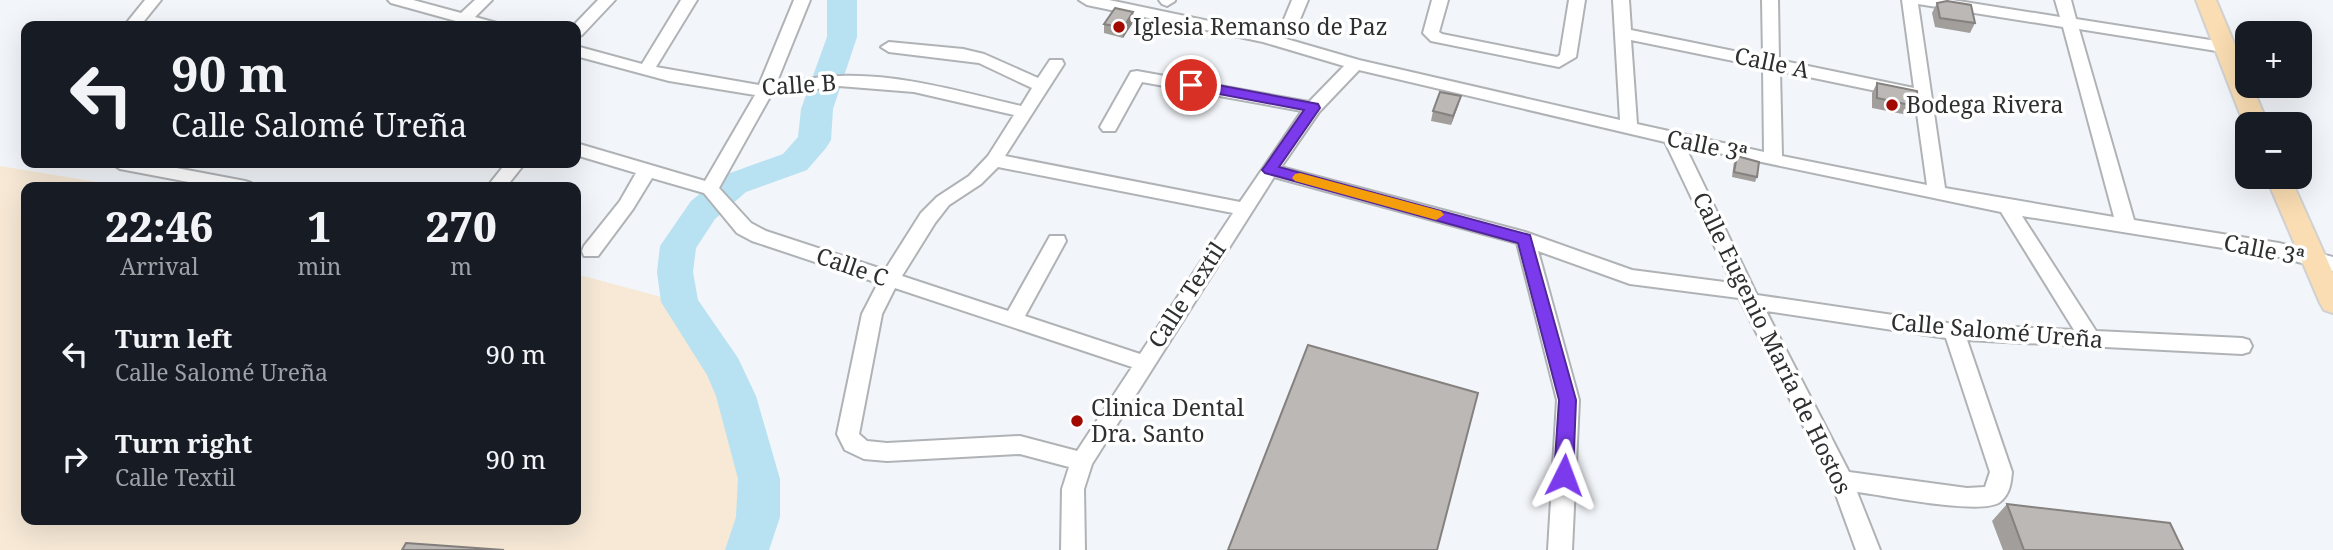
<!DOCTYPE html>
<meta charset="utf-8">
<style>
:root{--surface:#171b24;--page:#20242c;--text:#f1f3f6;--muted:#9ea1a6}
body{margin:0;font-family:"Noto Serif",serif;background:var(--page);color:var(--text);height:100vh;display:flex;flex-direction:column;font-size:26px;white-space:nowrap}
*{box-sizing:border-box;margin:0}
p{font-size:23px;color:var(--muted)}
.icon{flex:none;width:38px;height:38px;fill:none;stroke:currentColor;stroke-width:2;stroke-linecap:round;stroke-linejoin:round}
.map{position:relative;flex:1;overflow:hidden}
.side{position:absolute;left:21px;top:182px;width:560px;height:343px;display:flex;flex-direction:column;background:var(--surface);border-radius:14px;box-shadow:0 7px 28px #0002}
.side>*{flex:none}
.guide{position:absolute;left:21px;top:21px;width:560px;height:147px;border-radius:14px;box-shadow:0 7px 28px #0002;background:#171b24;color:var(--text);overflow:hidden}
.tools{position:absolute;left:2235px;top:21px;display:grid;gap:14px}
.tools a{display:grid;place-items:center;width:77px;height:77px;border-radius:14px;background:var(--surface);box-shadow:0 7px 28px #0002;font-size:35px}
.pin{position:absolute;display:grid;place-items:center;width:60px;height:60px;color:#fff;margin:-30px;border:4px solid #fff;border-radius:50%;box-shadow:0 2px 7px #0007}
.me{position:absolute;width:77px;margin:-38px;rotate:3deg;stroke-linejoin:round;filter:drop-shadow(0 0 5px #0008)}
.turn{display:flex;align-items:center;gap:24px;height:147px;padding:0 35px;font-size:32px}
.turn .icon{width:91px;height:91px;stroke-width:2.5}
.turn b{display:block;font-size:49px;line-height:60px}
.eta{display:flex;justify-content:space-evenly;align-items:center;height:119px;text-align:center}
.eta b{font-size:42px;font-weight:800;line-height:49px}
ul{padding:0;list-style:none}
li{display:flex;align-items:center;gap:21px;height:105px;padding:0 35px}
li div{flex:1}
li b{display:block;font-size:26px}
li em{font-style:normal}
.map>svg:first-child{display:block}
.industrial{fill:#f7e9d6}
.lines{fill:none;stroke-linecap:round;stroke-linejoin:round}
.river{fill:#b8e2f2;fill-rule:evenodd}
.minor-casing{stroke:#b0b3b6;stroke-width:4}
.major-casing{stroke:#d1d1d1;stroke-width:4}
.minor{fill:#fff;fill-rule:evenodd}
.major{fill:#faddb2;fill-rule:evenodd}
.wall{fill:#a29e9c}
.shaded-wall{fill:#84817f}
.building{fill:#bcb8b5;stroke:#84817f;stroke-width:2}
.route{fill:#7c3aed;stroke:#51269a;stroke-width:2}
.slow{fill:#f59e0b}
.poi-dot{fill:#a20a00;stroke:#fff;stroke-width:2.5}
.labels{text-anchor:middle;stroke-width:7;stroke-linejoin:round;paint-order:stroke}
.poi-label{font-size:23px;fill:#2e2f30;stroke:#fff;text-anchor:start}
.street-label{font-size:23px;fill:#2e2f30;stroke:#fff}
</style>
<div class="map">
<svg width="2333" height="550" viewBox="0 0 2333 550">
<rect width="100%" height="100%" fill="#f2f5f9"/>
<!-- industrial -->
<path class="industrial" d="M0 166 127 187H26V520H576V274L680 302 701 330 724 369 736 396 759 479 758 517 747 550H0Z"/>
<g class="lines">
<!-- river -->
<path class="river" d="M827 0H857V37L833 109 831 140 826 148 807 170 746 192 715 219 696 248 693 272 698 300 738 358 756 396 780 479V517L769 550H725L736 517 738 479 716 396 707 375 661 302 657 272 660 246 691 201 722 176 783 154 798 137 801 109 827 37Z"/>
<defs>
<path id="minor" d="M145 0H161L140 26H124Z
M388 0H413L461 13 475 0H492L475 17 497 23 499 26H474L391 3Z
M598 0H615L582 35 576 37V26H573Z
M681 0H697L656 67 759 85 794 0H810L776 84C797 81 819 76 840 76 901 74 961 92 1021 106L1032 88 979 63 889 52 881 47 889 42 963 49 984 54 1038 78 1050 60H1062L1064 64 1005 156 1240 202 1302 111 1142 82 1115 131H1103L1100 127 1131 72 1137 71 1309 102 1344 66 1263 42 1087 5 1079 0H1109L1266 33 1359 60 1620 120 1613 0H1629L1631 30 1763 57 1762 0H1778L1779 60 1914 88 1902 0H1952L2060 17 2055 0H2071L2076 19 2223 42 2231 47 2223 52 2079 29 2134 220 2279 243 2333 257V271L2279 257 2022 216 2096 331 2242 338 2249 340 2252 346 2249 352 2242 354 1967 340 2012 472C2011 483 2010 494 2000 502 1981 516 1884 495 1857 492L1880 550H1856L1831 481 1739 298 1630 284 1538 251 1579 400 1572 550H1548L1557 400 1517 243 1274 177 1092 464 1084 489 1085 550H1061L1062 489 1069 467 1020 454 887 461 864 459 845 450 837 434 862 314 878 283 752 241 737 233 704 193 652 178 633 209 598 256H584L582 251 584 246 620 201 636 173 576 155V143L705 181 755 95 669 81 576 56V46L642 64ZM1918 4 2063 27 2114 217 1945 188ZM1631 40 1763 67 1764 152 1637 124ZM1359 70 1665 142 1732 283 1632 270 1525 232 1281 167 1319 112ZM1780 71 1915 99 1927 185 1782 156ZM839 86 914 92 1014 115 988 156 969 176 937 197 921 213 885 270 766 231 751 223 719 188 771 95ZM1685 146 2001 212 2074 330 1954 324 1757 295ZM998 167 1233 213 1140 354 1025 316 1066 241 1064 236H1050L1008 311 902 276 935 223 949 205 981 184ZM895 288 1132 367 1077 451 1020 436 887 443 867 441 859 434 882 314ZM1766 311 1946 338 1990 472 1985 487 1967 488 1849 472Z
M1159 0H1175V1L1167 6 1162 4Z
M1292 0H1308L1296 29 1288 34 1280 29Z
M1432 0H1448L1439 32 1442 34 1557 57 1560 55 1569 0H1585L1576 57 1559 67 1431 41 1423 33Z
M111 163H150L245 181 251 183 254 187H215L120 169Z
M506 163H525L506 187H487Z"/>
<path id="major" d="M2196 0H2216L2247 74V86H2252L2268 124H2247V128L2244 124Z
M2266 177H2290L2333 273V313L2324 310 2320 303Z"/>
</defs>
<!-- minor casing -->
<use href="#minor" class="minor-casing"/>
<!-- major casing -->
<use href="#major" class="major-casing"/>
<!-- minor -->
<use href="#minor" class="minor"/>
<!-- major -->
<use href="#major" class="major"/>
</g>
<!-- wall -->
<path class="wall" d="M1937 3 1975 23 1970 33 1935 27 1932 13Z
M1133 12 1134 21 1123 38 1104 33V24Z
M1877 83 1919 107 1913 116 1872 108V93Z
M1461 96 1458 106 1451 125 1431 121 1433 111Z
M1737 156 1757 177 1755 182 1732 177 1734 161Z
M2007 504 2183 550H2003L1992 521Z"/>
<!-- shaded-wall -->
<path class="shaded-wall" d="M1133 12 1134 21 1123 38V28Z
M1461 96 1458 106 1451 125 1453 116Z"/>
<!-- building -->
<path class="building" d="M1947 1 1971 5 1975 23 1940 18 1937 3Z
M1115 8 1133 12 1123 28 1104 24Z
M1877 83 1917 91 1919 107 1877 98Z
M1440 92 1461 96 1453 116 1433 111Z
M1737 156 1759 162 1757 177 1734 172Z
M1308 345 1478 393 1437 550H1228Z
M2007 504 2170 523 2183 550H2024Z
M406 543 504 550H402Z"/>
<!-- route -->
<path class="route" d="M1191 80 1318 104 1320 108 1279 167 1530 235 1576 400 1573 475 1570 480 1564 483 1557 480 1554 475 1559 400 1518 243 1265 173 1262 170 1265 166 1304 110 1187 88V82Z"/>
<!-- slow -->
<path class="slow" d="M1300 173 1441 211 1444 215 1436 220 1295 181 1292 178 1295 174Z"/>
<!-- markers -->
<g class="poi-dot">
<circle cx="1119" cy="27" r="7"/>
<circle cx="1892" cy="105" r="7"/>
<circle cx="1077" cy="421" r="7"/>
</g>
<g class="labels">
<!-- poi labels -->
<g class="poi-label">
<text x="1133" y="35">Iglesia Remanso de Paz</text>
<text x="1906" y="113">Bodega Rivera</text>
<text x="1091" y="416">Clinica Dental<tspan x="1091" dy="26">Dra. Santo</tspan></text>
</g>
<!-- street labels -->
<g class="street-label">
<text transform="translate(1772 63) rotate(12)" y="8">Calle A</text>
<text transform="translate(799 85) rotate(-4)" y="8">Calle B</text>
<text transform="translate(1707 146) rotate(12)" y="8">Calle 3ª</text>
<text transform="translate(2264 250) rotate(11)" y="8">Calle 3ª</text>
<text transform="translate(852 267) rotate(19)" y="8">Calle C</text>
<text transform="translate(1187 295) rotate(-57)" y="8">Calle Textil</text>
<text transform="translate(1997 331) rotate(5)" y="8">Calle Salomé Ureña</text>
<text transform="translate(1772 343) rotate(64)" y="8">Calle Eugenio María de Hostos</text>
</g>
</g>
</svg>
<div class="tools">
<a>+</a>
<a>−</a>
</div>
<div class="pin" style="left:1191px;top:85px;background:#d93025"><svg class="icon" aria-label="arrive" viewBox="0 0 24 24"><path d="M6 21V4h12l-3 4 3 4H6"/></svg></div>
<svg class="me" style="left:1564px;top:475px" viewBox="-20 -20 40 40"><path d="M0-17L14 15 0 8-14 15z" fill="#7c3aed" stroke="#fff" stroke-width="4"/></svg>
<div class="guide">
<div class="turn"><svg class="icon" aria-label="left" viewBox="0 0 24 24"><path d="M17 20v-9H6M10 6l-5 5 5 5"/></svg><div><b>90 m</b>Calle Salomé Ureña</div></div>
</div>
<section class="side">
<div class="eta">
<div><b>22:46</b><p>Arrival</p></div>
<div><b>1</b><p>min</p></div>
<div><b>270</b><p>m</p></div>
</div>
<ul>
<li><svg class="icon" aria-label="left" viewBox="0 0 24 24"><path d="M17 20v-9H6M10 6l-5 5 5 5"/></svg><div><b>Turn left</b><p>Calle Salomé Ureña</p></div><em>90 m</em></li>
<li><svg class="icon" aria-label="right" viewBox="0 0 24 24"><path d="M7 20v-9h11M14 6l5 5-5 5"/></svg><div><b>Turn right</b><p>Calle Textil</p></div><em>90 m</em></li>
</ul>
</section>
</div>
